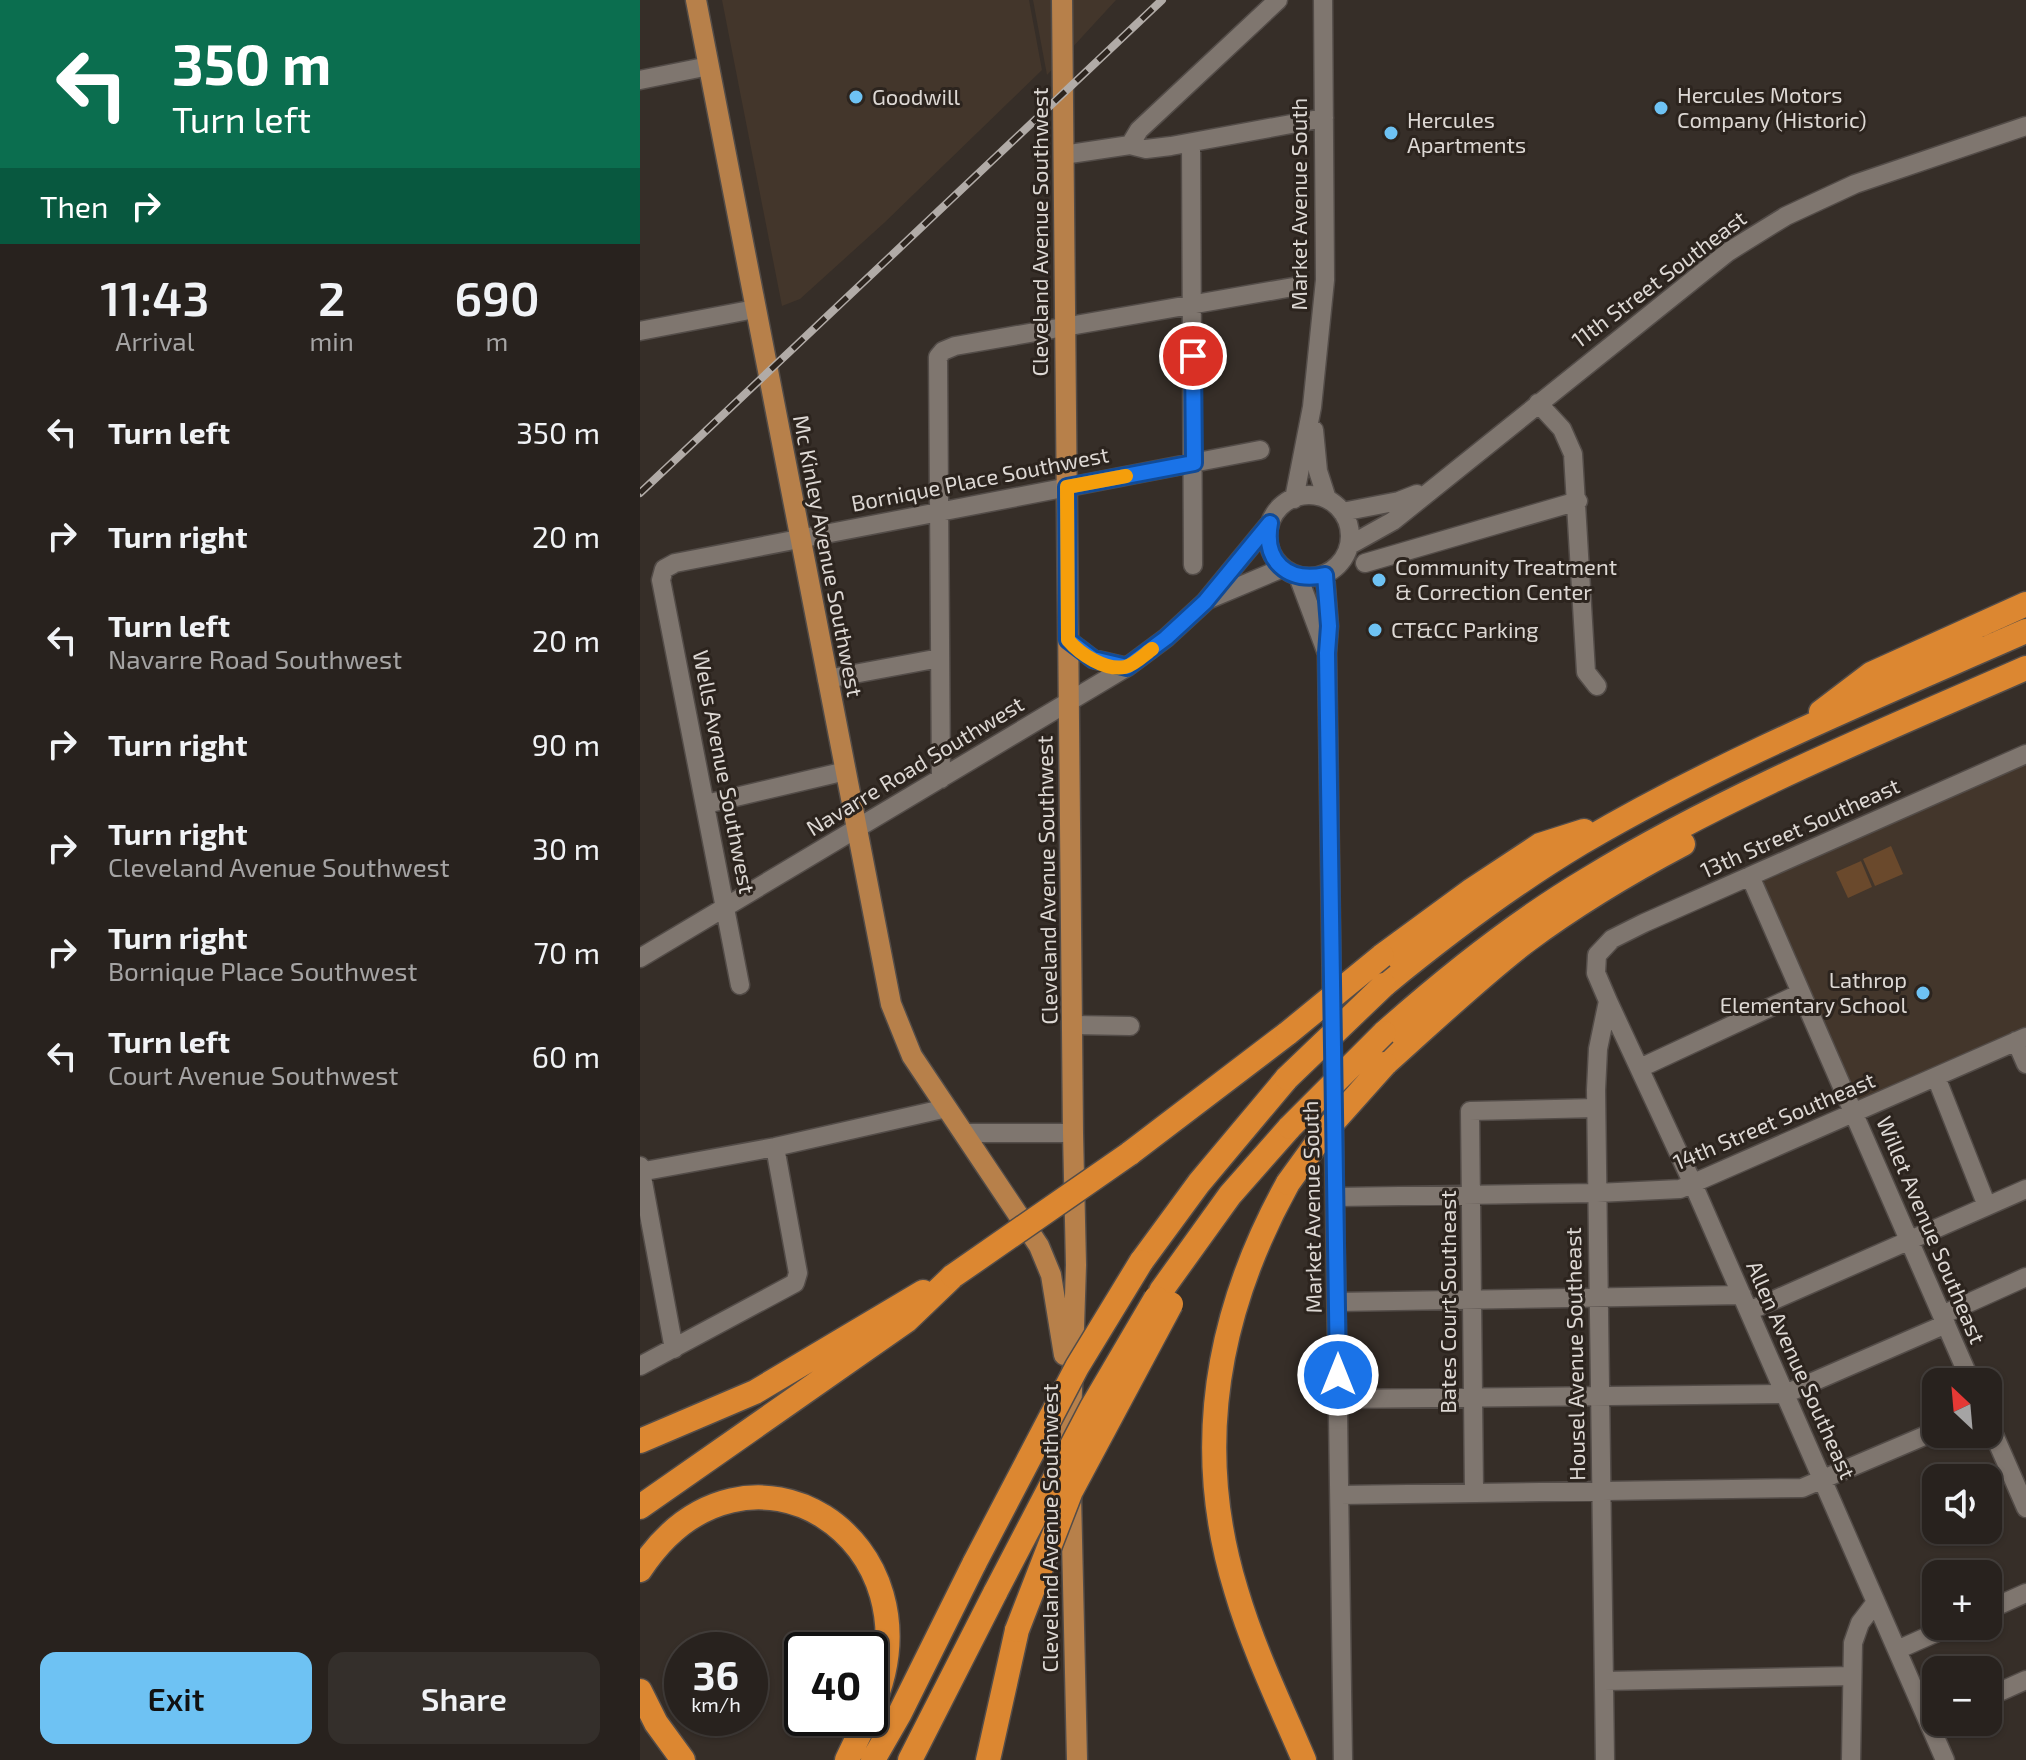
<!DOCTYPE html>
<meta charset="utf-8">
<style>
:root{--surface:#28221e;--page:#342f2b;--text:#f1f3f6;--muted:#a5a4a4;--line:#443f3c;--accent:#6ec2f3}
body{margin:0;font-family:"Exo 2",sans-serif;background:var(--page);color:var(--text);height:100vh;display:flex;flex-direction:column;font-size:30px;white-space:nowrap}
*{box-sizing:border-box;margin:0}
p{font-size:26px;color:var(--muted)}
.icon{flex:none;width:44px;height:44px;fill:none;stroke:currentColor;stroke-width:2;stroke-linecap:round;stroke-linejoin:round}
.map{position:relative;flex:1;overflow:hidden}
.details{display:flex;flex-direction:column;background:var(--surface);width:640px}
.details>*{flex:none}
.hud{background:#0b6e4f;color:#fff;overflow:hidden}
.needle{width:52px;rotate:334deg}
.tools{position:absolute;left:1282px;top:1368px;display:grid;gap:16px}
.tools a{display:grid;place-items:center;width:80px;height:80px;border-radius:16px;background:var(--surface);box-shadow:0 2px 6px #0004,0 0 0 2px var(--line);font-size:40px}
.speed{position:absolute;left:24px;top:1632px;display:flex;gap:16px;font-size:40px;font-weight:700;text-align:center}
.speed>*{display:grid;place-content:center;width:104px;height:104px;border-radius:50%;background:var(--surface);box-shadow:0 2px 6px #0004,0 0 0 2px var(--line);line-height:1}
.speed small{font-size:20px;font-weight:400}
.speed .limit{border:4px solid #111;border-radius:12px;background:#fff;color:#111}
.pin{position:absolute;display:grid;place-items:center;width:68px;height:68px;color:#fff;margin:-34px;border:4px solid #fff;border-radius:50%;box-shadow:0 2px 8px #0007}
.me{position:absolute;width:88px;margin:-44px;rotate:0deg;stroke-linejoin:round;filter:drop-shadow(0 0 6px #0008)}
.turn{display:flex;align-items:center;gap:28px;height:168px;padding:0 40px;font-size:36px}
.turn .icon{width:104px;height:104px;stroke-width:2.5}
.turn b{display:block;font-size:56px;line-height:68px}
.then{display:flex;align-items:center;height:76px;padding:0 40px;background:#0003;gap:16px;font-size:30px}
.eta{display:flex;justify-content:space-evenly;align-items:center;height:136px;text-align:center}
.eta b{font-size:48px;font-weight:600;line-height:56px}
.cta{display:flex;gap:16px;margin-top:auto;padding:16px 40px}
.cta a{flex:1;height:92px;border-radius:16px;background:var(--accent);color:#111;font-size:32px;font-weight:600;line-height:92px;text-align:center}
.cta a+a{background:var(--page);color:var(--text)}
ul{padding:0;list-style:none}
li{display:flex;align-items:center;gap:24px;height:104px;padding:0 40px}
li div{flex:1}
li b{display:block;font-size:30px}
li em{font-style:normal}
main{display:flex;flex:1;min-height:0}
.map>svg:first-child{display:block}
.built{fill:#43362b}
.green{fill:#6a492c}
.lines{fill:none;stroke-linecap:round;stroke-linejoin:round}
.minor-casing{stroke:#534c48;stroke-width:21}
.major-casing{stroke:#534c48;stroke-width:23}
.highway-casing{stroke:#534c48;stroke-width:27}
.minor{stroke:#7f766f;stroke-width:18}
.major{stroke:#b7804a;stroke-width:20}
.highway{stroke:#dc8731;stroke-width:24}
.rail-casing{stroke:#b1aba7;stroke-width:8}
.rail{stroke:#2c241e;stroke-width:5;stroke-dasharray:15;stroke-linecap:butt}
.highway-bridge-casing{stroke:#534c48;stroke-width:27;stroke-linecap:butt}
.highway-bridge{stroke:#dc8731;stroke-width:24}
.route-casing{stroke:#114b97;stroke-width:20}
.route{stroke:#1a73e8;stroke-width:14}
.slow{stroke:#f59e0b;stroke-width:14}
.poi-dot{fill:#6ec2f3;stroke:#2c241e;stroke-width:3}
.labels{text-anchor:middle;stroke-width:6;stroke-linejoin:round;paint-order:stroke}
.poi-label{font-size:22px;fill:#ddd8d4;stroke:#2c241e;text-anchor:start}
.street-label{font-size:22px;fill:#ddd8d4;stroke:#2c241e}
</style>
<main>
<section class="details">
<div class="hud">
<div class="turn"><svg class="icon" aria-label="left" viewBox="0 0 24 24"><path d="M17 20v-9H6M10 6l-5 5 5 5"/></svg><div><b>350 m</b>Turn left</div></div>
<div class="then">Then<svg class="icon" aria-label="right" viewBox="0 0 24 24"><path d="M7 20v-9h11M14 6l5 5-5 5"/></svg></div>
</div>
<div class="eta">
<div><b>11:43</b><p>Arrival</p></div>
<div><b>2</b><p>min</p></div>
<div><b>690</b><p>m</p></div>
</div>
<ul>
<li><svg class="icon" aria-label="left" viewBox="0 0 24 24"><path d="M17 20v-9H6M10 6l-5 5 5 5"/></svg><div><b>Turn left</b></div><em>350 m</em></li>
<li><svg class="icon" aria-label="right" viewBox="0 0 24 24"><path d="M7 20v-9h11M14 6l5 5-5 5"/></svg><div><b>Turn right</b></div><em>20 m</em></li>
<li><svg class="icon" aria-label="left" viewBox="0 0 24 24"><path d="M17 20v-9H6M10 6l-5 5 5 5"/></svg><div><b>Turn left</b><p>Navarre Road Southwest</p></div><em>20 m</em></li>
<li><svg class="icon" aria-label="right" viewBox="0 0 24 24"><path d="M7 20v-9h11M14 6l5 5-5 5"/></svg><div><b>Turn right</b></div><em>90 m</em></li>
<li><svg class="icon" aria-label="right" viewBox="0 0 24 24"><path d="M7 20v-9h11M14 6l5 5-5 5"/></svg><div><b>Turn right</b><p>Cleveland Avenue Southwest</p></div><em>30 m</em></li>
<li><svg class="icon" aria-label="right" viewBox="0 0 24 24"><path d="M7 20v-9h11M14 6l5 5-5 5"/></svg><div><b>Turn right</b><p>Bornique Place Southwest</p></div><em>70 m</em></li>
<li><svg class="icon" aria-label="left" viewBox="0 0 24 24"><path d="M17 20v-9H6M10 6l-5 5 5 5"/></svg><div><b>Turn left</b><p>Court Avenue Southwest</p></div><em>60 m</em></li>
</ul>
<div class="cta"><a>Exit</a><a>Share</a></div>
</section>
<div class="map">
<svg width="1386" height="1760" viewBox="0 0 1386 1760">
<rect width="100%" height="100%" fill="#362e28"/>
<!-- built -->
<path class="built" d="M82 0H389L402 70 244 223 160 299 142 306Z
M393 0H476L407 75Z
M1386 754V1037L1214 1114 1110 876Z"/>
<!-- green -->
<path class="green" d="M1251 846 1263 874 1235 886 1223 859Z
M1221 861 1232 887 1208 898 1196 872Z"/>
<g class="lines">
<defs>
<path id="minor" d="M0 80 69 66
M551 143 553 565
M490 145 499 130 638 0
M423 155 490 145 506 149 531 146 684 118
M0 331 115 309
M898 403 922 429 933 454 946 672 957 686
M674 430 678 471 687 499
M628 536a41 41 0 1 1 82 0a41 41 0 1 1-82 0Z
M654 499 672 407 685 280 683 0
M702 512 759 501 777 494
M710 545 753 521 1088 252 1146 216 1215 184 1386 126
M725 563 938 501
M685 575 689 626 687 653 703 1760
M658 576 686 651
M567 600 643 568
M428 640 453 659 487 667
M187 679 300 658
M301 779 298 357 303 351 315 346 653 287
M66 804 206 771
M1110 876 1331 1382
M0 958 487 667 526 638 565 602 630 523
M100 985 21 580 24 569 35 563 620 450
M968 1001 1053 1184 1305 1760
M434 1025 490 1026
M1376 1041 1386 1064
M1000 1068 1161 993
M1296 1077 1347 1206
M325 1133H433
M0 1166 34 1349
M0 1172 135 1147 307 1108
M696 1197 957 1193 1040 1189 1386 1037
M697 1302 1102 1295
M1109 1311 1386 1189
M1302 1315 1386 1277
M0 1366 155 1283 158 1273 135 1147
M698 1399 1145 1394 1306 1324
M1348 1421 1386 1508
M834 1492 830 1111 956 1108
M700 1495 1162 1488 1296 1431
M1348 1610 1386 1593
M1257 1650 1311 1626
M964 1681 1212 1676
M1348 1697 1386 1680
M965 1760 956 1090 958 1049 968 1001 956 973 957 955 972 939 1004 923 1386 754
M1211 1760 1213 1643 1220 1623 1236 1602"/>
<path id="major" d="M56 0 251 1004 272 1056 399 1246 411 1275 424 1355
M422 0 433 1133 436 1265 430 1452
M431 1496 437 1760"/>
<path id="highway" d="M1181 712 1231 674 1386 604
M742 956 832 890 900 845 944 831
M744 985C806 934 871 885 941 843 1082 760 1236 697 1386 631
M744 1033C808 976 874 923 948 879 1086 795 1238 733 1386 668
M745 1064C791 1023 836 980 885 942 935 905 988 873 1043 844
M489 1154 648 1033
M648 1183C577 1311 552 1447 596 1590 613 1648 640 1704 664 1760
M501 1262 559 1183 647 1078
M521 1291 590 1195 650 1127
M0 1441 115 1392 283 1292
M0 1507 266 1321 313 1276
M0 1570C105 1410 308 1540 230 1712
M0 1691 16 1723 43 1760
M207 1760 227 1718
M233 1760 260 1713 335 1562
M270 1760 356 1591
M348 1760 377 1630"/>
</defs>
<!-- minor casing -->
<use href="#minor" class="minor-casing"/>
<!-- major casing -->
<use href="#major" class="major-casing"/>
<!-- highway casing -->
<use href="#highway" class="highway-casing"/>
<!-- minor -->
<use href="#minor" class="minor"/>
<!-- major -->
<use href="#major" class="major"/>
<!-- highway -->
<use href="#highway" class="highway"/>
<defs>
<path id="rail" d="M0 493 522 0"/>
</defs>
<!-- rail casing -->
<use href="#rail" class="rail-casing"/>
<!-- rail -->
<use href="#rail" class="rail"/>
<defs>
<path id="highway-bridge" d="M648 1033 742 956
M647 1078 744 985
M650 1127 744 1033
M648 1183 687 1129 745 1064
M313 1276 489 1154
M335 1562 437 1367 501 1262
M356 1591 452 1407 516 1298
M377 1630 431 1491 531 1304"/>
</defs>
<!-- highway-bridge casing -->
<use href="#highway-bridge" class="highway-bridge-casing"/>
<!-- highway-bridge -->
<use href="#highway-bridge" class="highway-bridge"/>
</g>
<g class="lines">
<defs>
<path id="route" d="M553 356 554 463 427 487 428 640 453 659 487 667 526 638 565 602 630 523C623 561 647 583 685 575L689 626 687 653 698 1375"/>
</defs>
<!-- route casing -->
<use href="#route" class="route-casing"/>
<!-- route -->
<use href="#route" class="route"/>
<!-- slow -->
<path class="slow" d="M486 476 427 487 428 640C440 654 465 671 485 667 494 665 505 654 512 649"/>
</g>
<!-- markers -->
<g class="poi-dot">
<circle cx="216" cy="97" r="8"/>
<circle cx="1021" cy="108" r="8"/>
<circle cx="751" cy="133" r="8"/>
<circle cx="739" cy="580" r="8"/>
<circle cx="735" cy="630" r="8"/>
<circle cx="1283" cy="993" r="8"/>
</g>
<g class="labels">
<!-- poi labels -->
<g class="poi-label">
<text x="1037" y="103">Hercules Motors<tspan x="1037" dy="25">Company (Historic)</tspan></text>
<text x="232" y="105">Goodwill</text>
<text x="767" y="128">Hercules<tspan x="767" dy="25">Apartments</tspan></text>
<text x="755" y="575">Community Treatment<tspan x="755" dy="25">&amp; Correction Center</tspan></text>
<text x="751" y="638">CT&amp;CC Parking</text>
<text x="1267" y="988" text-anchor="end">Lathrop<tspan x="1267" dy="25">Elementary School</tspan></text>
</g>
<!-- street labels -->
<g class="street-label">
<text transform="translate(659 204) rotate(-90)" y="8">Market Avenue South</text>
<text transform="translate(400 232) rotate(-90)" y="8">Cleveland Avenue Southwest</text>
<text transform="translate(1019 279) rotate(-37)" y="8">11th Street Southeast</text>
<text transform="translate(340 479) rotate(-11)" y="8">Bornique Place Southwest</text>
<text transform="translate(188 556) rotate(79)" y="8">Mc Kinley Avenue Southwest</text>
<text transform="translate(275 766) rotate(-31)" y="8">Navarre Road Southwest</text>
<text transform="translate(84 772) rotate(79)" y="8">Wells Avenue Southwest</text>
<text transform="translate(1160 828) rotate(-24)" y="8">13th Street Southeast</text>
<text transform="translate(407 880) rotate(-91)" y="8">Cleveland Avenue Southwest</text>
<text transform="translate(1134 1121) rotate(-23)" y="8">14th Street Southeast</text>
<text transform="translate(672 1207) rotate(-91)" y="8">Market Avenue South</text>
<text transform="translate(1291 1230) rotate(67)" y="8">Willet Avenue Southeast</text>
<text transform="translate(808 1302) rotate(-90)" y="8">Bates Court Southeast</text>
<text transform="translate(935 1354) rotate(-91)" y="8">Housel Avenue Southeast</text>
<text transform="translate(1161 1370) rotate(66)" y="8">Allen Avenue Southeast</text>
<text transform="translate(410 1528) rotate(-90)" y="8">Cleveland Avenue Southwest</text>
</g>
</g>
</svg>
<div class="tools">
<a><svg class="needle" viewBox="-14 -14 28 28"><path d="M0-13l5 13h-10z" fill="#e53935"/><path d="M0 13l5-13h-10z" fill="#a5a4a4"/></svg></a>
<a><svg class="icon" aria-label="sound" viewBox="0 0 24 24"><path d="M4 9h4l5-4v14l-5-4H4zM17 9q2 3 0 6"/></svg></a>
<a>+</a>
<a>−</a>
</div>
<div class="speed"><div>36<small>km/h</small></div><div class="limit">40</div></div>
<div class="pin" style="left:553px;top:356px;background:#d93025"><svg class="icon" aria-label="arrive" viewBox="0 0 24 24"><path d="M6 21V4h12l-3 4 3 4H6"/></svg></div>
<svg class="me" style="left:698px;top:1375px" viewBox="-20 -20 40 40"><circle r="17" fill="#1a73e8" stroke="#fff" stroke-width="3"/><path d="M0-11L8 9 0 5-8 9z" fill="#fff"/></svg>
</div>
</main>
